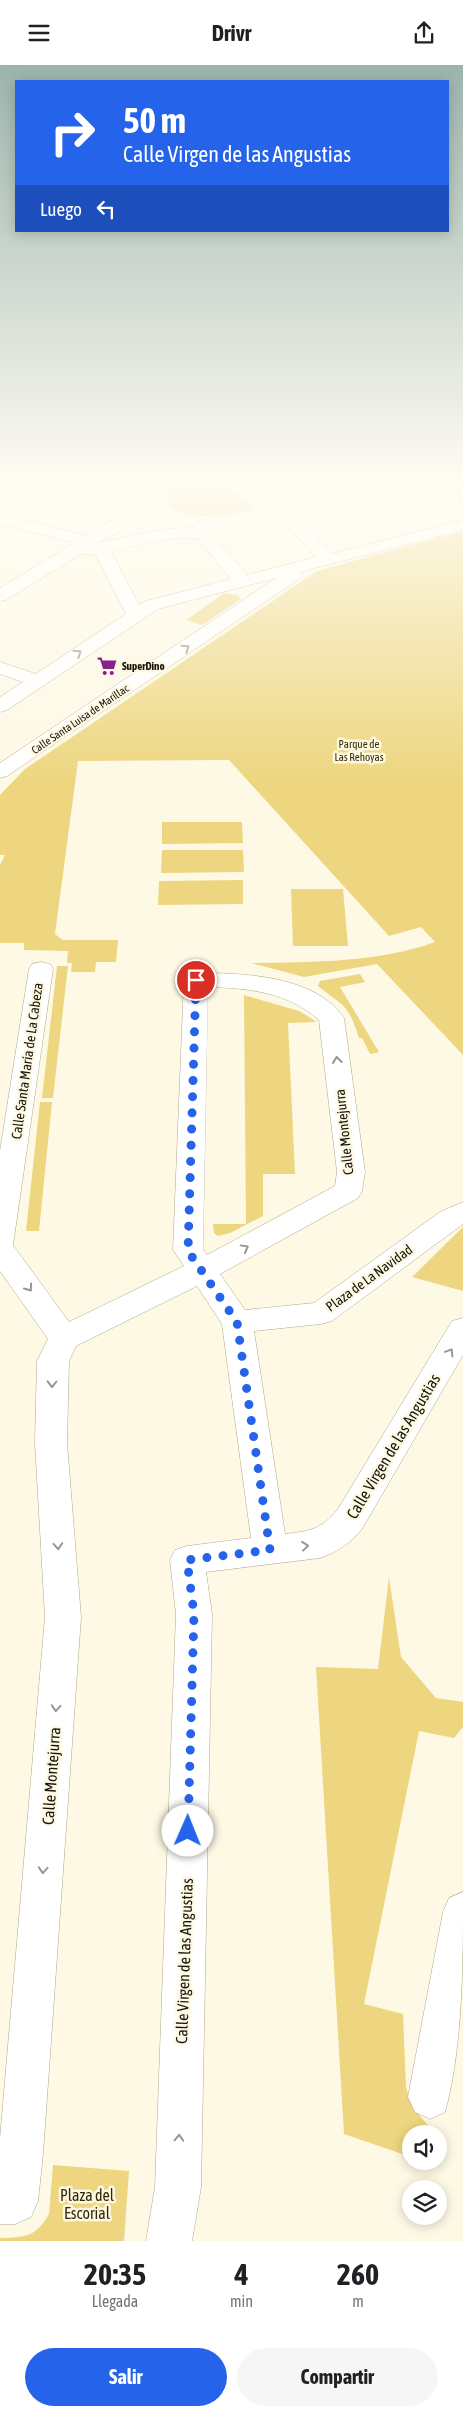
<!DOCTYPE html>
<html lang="es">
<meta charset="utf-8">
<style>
:root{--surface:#fff;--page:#f6f6f6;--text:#202124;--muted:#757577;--accent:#2563eb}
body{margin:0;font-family:"Asap Condensed",sans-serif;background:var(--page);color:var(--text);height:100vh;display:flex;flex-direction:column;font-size:19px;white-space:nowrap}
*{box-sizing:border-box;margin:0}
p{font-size:16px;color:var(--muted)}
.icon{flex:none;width:28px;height:28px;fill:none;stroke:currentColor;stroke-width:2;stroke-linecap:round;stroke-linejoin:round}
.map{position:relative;height:2176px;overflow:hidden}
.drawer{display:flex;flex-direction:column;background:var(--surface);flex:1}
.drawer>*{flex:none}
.guide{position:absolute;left:15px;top:15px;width:434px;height:152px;border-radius:0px;box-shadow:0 2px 12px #0003;background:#2563eb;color:#fff;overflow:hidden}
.fabs{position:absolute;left:402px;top:2060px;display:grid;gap:10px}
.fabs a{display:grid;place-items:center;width:45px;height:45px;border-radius:50%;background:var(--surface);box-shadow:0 2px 12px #0003;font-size:25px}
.pin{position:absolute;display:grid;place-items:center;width:42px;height:42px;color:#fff;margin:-21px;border:2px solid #fff;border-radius:50%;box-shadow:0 1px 5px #0007}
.me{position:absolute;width:55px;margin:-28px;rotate:1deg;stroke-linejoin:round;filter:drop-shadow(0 0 4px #0008)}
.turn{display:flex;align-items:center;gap:18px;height:105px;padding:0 25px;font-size:22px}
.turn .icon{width:65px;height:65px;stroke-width:2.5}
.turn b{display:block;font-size:35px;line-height:42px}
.then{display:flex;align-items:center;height:48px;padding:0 25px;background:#0003;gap:10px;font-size:19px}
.eta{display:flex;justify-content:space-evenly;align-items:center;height:85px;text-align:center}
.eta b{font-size:30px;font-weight:700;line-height:35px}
.cta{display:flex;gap:10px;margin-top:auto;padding:10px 25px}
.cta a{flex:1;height:58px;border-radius:30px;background:var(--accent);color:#fff;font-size:20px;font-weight:700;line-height:58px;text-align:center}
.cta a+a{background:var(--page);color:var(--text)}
header{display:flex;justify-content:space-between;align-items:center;height:65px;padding:0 25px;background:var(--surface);font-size:22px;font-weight:700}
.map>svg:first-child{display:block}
.green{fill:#edd67f}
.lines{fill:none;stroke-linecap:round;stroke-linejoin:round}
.minor-casing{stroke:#afa888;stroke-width:1}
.minor{fill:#fff;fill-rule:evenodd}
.oneway{stroke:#979690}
.route{stroke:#2563eb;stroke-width:9;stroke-dasharray:0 16.2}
.labels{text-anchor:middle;stroke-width:5;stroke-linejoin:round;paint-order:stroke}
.far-poi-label{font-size:11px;font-weight:bold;fill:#181509;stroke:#fef9e5;text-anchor:start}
.far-street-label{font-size:11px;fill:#181509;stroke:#fef9e5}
.far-park-label{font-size:11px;fill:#332900;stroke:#fef9e5}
.street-label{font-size:14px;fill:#181509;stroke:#fef9e5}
.near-street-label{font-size:16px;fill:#181509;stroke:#fef9e5}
.near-park-label{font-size:16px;fill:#332900;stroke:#fef9e5}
</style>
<header><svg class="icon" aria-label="menu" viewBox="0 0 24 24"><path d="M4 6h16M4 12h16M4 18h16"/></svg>Drivr<svg class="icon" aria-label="share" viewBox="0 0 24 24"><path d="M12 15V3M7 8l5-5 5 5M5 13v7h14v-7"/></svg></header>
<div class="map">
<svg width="463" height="2176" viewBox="0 0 463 2176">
<rect width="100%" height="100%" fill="#fef9e5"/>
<!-- green -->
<path class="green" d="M167 413H216L250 438 251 443C231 451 183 457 167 439Z
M463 413V436L426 414 428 413Z
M463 466V990L377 899 304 912 251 898C312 897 377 898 435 877L421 862 389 871 229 695 78 696 55 869 63 875H118L116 897H96L95 907H71L72 898H67L68 886 24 885V878H0V800L5 790H0V730L25 704 317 506Z
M224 528 238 530 241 534 202 560 186 555Z
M162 757H242L243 778 162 779Z
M162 785H243L244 807 161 808Z
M243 815V839L158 840 159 816Z
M291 824H343L348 881H293Z
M57 901H68L53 1033H42Z
M360 909 365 917 340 922 379 987 370 989 362 973H359C348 938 344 942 318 921L320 916Z
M244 930 299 946 317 957 288 958 295 1109H263V1151L230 1168 218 1171 214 1168 213 1159H246Z
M40 1037H52L39 1166H26Z
M463 1162V1226L412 1212Z
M389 1512 401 1592 436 1633 463 1637V1662L454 1673 419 1666 364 1939 403 1949 406 2022 412 2041 435 2069H411V2092L344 2069 316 1602 378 1604Z
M53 2100 129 2106 124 2176H0V2173C25 2172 35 2173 49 2149Z"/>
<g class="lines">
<defs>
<path id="minor" d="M37 413H57L0 446V434Z
M149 413H165C163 448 125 462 98 478L160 465 193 462 200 456 257 443 216 413H235L266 435 275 438 378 413H417L463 440V452L401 417 291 444 332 489 463 455V465L300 507 302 510 299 514 7 711 0 713V698L276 513 158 544 7 645 0 647V632L23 617 0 609V597L36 609 126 549 95 489H81L6 535 0 536V523L74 478 0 459V449L86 471 141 438 148 427ZM272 449 279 452 316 492 247 510 209 465ZM175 473H197L231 514 146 536 139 540 111 486Z
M41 897 50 899 53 904 13 1180 69 1257 184 1201 173 1185 184 915 187 910 196 908C242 908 315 910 344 953L365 1107 362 1126 358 1133 220 1209 245 1245 314 1238 440 1147 463 1137V1159L332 1256 321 1259 254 1266 285 1469C310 1466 321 1465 338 1444L452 1256 463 1253V1290L362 1464C351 1478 337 1487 320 1493L206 1507 212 1549 201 2122 192 2176H146L155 2122 176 1549 170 1495 175 1485 187 1481 251 1473 222 1259 197 1221 76 1281 69 1296 67 1378 81 1552 43 2089 38 2136 31 2152 15 2159H0V2074L45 1552 35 1378 37 1296 48 1274 0 1206V1086L29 904 32 899ZM208 922C248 923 288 927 319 955L337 1107 335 1121 207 1190 203 1184Z
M463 1827C463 1897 463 1982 445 2047L430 2054 415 2047 408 2032 443 1847 449 1833Z"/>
</defs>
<!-- minor casing -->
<use href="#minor" class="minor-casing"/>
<!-- minor -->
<use href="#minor" class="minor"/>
</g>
<!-- one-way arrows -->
<defs><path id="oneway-chevron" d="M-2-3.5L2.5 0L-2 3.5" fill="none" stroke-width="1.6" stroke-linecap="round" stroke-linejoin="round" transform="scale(1.25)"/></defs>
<g class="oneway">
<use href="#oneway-chevron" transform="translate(186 583) rotate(-34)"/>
<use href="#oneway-chevron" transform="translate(78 588) rotate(-34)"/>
<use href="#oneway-chevron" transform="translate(337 995) rotate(-97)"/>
<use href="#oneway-chevron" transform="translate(245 1183) rotate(-29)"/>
<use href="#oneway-chevron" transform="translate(29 1223) rotate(54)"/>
<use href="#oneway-chevron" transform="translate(450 1287) rotate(-59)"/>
<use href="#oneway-chevron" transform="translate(52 1319) rotate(91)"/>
<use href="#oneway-chevron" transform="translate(58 1481) rotate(86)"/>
<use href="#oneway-chevron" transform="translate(305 1481) rotate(-6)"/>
<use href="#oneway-chevron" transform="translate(56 1643) rotate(94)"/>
<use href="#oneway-chevron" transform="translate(43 1805) rotate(94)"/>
<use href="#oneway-chevron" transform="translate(179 2073) rotate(-88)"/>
</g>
<!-- sky -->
<linearGradient id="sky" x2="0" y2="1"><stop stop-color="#9cb4ac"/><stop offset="0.58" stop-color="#fffcf3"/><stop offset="1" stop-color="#fffcf3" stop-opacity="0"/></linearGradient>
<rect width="463" height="718" fill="url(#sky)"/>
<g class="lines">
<!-- route -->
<path class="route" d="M188 1766 194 1549 187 1495 270 1485 237 1257 188 1186 196 915"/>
</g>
<!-- icons -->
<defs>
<symbol id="supermarket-bare" viewBox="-9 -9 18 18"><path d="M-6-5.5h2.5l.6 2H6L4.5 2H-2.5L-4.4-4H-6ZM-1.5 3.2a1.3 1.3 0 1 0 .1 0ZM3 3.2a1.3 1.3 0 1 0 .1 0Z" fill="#86228b" stroke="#fef9e5" stroke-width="2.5" paint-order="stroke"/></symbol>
</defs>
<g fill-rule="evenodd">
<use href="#supermarket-bare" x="93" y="587" width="28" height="28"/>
</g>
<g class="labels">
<!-- far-poi labels -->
<g class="far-poi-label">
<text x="122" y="605">SuperDino</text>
</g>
<!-- far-street labels -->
<g class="far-street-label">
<text transform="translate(80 654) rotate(-34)" y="4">Calle Santa Luisa de Marillac</text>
</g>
<!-- far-park labels -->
<g class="far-park-label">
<text x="359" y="683">Parque de<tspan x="359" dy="13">Las Rehoyas</tspan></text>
</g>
<!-- street labels -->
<g class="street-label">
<text transform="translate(27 996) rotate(-82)" y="5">Calle Santa María de La Cabeza</text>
<text transform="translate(344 1067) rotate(-96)" y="5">Calle Montejurra</text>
<text transform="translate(369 1213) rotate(-36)" y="5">Plaza de La Navidad</text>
</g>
<!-- near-street labels -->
<g class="near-street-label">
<text transform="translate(393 1381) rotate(-59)" y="6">Calle Virgen de las Angustias</text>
<text transform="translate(51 1711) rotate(-86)" y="6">Calle Montejurra</text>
<text transform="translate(184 1896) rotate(-88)" y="6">Calle Virgen de las Angustias</text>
</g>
<!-- near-park labels -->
<g class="near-park-label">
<text x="87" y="2136">Plaza del<tspan x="87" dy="18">Escorial</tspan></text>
</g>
</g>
</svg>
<div class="fabs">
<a><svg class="icon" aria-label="sound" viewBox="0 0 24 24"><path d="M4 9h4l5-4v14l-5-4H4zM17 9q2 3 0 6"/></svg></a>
<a><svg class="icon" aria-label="layers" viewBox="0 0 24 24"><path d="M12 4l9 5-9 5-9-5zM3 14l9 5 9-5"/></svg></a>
</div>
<div class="pin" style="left:196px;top:915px;background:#d93025"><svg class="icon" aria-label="arrive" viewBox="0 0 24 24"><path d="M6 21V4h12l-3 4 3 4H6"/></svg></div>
<svg class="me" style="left:188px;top:1766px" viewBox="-20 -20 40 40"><circle r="19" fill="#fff"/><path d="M0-13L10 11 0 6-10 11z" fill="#2563eb"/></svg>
<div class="guide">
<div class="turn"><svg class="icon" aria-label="right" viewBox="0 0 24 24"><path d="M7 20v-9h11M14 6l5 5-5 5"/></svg><div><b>50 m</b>Calle Virgen de las Angustias</div></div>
<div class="then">Luego<svg class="icon" aria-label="left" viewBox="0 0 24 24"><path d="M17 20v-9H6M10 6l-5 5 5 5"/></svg></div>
</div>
</div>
<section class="drawer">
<div class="eta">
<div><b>20:35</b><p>Llegada</p></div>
<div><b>4</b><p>min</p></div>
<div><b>260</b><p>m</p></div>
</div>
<div class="cta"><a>Salir</a><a>Compartir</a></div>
</section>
